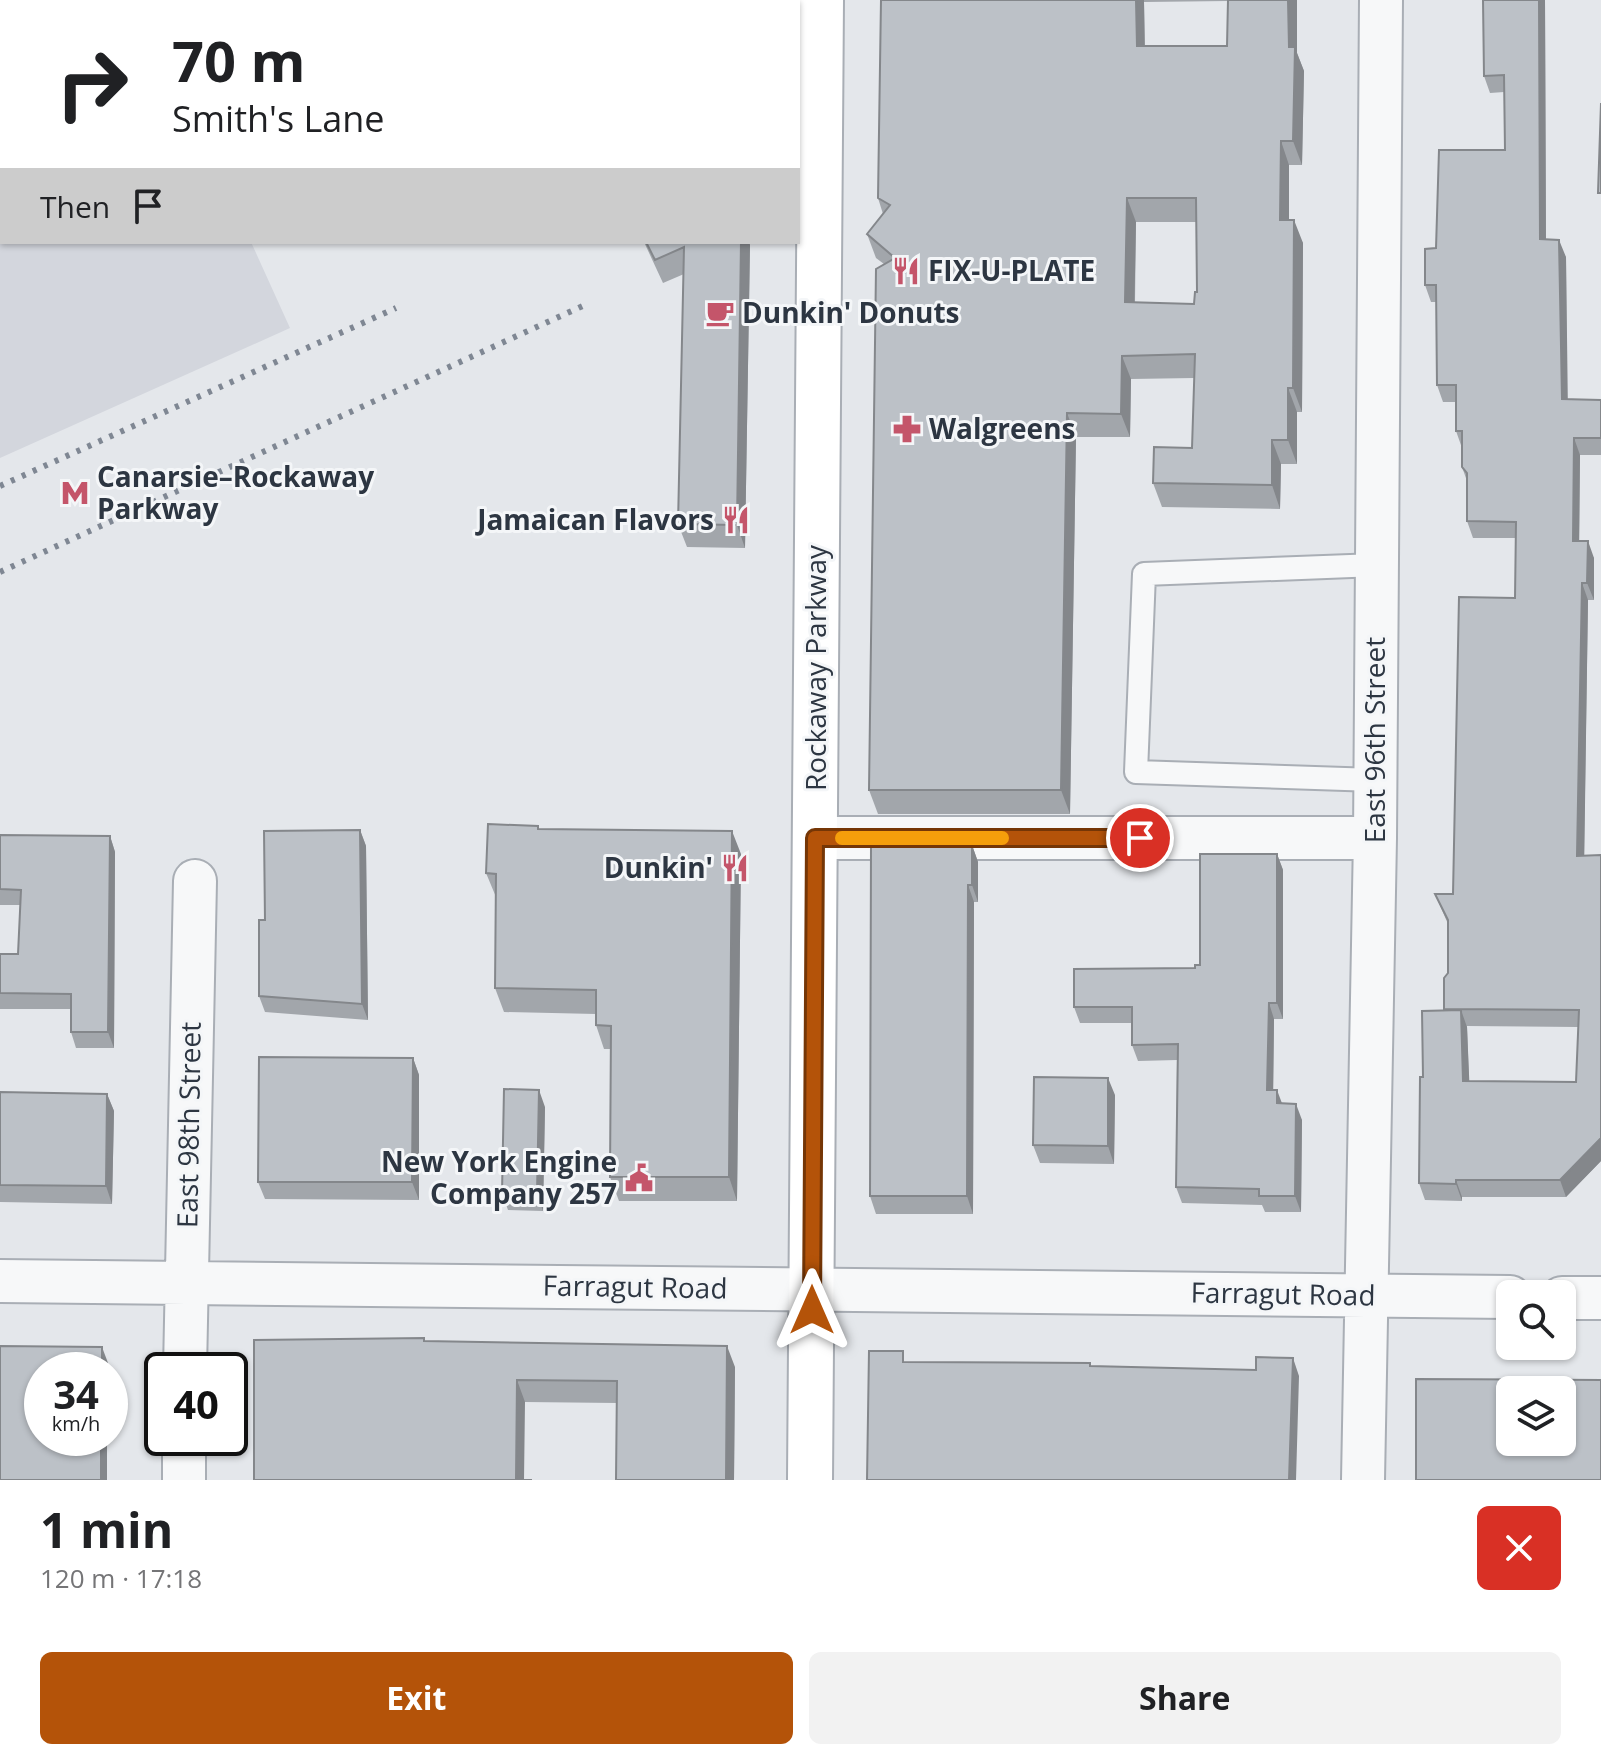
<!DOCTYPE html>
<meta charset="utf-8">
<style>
:root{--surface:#fff;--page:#f2f2f2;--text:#202124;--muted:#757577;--accent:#b45309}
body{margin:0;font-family:"Open Sans",sans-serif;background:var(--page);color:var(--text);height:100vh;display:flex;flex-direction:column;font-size:30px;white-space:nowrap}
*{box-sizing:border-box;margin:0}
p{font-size:26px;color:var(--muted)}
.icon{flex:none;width:44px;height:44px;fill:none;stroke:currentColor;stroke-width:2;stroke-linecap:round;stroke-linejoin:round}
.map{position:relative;height:1480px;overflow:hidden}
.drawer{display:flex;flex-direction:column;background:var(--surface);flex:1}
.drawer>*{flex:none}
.hud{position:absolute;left:0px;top:0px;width:800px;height:244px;box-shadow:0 2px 6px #0004;background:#fff;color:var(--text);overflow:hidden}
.controls{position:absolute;left:1496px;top:1280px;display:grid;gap:16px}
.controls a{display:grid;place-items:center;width:80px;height:80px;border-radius:12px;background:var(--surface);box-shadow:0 2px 6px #0004;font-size:40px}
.speed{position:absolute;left:24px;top:1352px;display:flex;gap:16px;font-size:40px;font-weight:700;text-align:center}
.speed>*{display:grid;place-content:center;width:104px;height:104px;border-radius:50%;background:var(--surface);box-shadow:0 2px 6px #0004;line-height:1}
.speed small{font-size:20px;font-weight:400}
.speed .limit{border:4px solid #111;border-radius:12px;background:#fff;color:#111}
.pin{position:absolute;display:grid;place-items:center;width:68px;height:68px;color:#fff;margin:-34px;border:4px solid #fff;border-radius:50%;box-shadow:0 2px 8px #0007}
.me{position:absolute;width:88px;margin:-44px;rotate:0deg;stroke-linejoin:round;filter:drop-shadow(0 0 6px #0008)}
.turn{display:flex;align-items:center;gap:28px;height:168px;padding:0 40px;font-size:36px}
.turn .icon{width:104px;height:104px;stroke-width:2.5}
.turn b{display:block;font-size:56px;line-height:68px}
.then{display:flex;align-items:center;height:76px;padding:0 40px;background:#0003;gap:16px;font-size:30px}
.round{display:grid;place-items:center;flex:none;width:84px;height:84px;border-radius:12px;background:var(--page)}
.head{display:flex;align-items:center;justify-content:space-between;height:136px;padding:0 40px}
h1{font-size:48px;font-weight:700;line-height:60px}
.button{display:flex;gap:16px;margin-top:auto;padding:16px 40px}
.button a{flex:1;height:92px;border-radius:12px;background:var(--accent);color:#fff;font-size:32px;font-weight:700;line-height:92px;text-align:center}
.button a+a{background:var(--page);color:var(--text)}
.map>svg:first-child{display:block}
.built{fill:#d3d6dd}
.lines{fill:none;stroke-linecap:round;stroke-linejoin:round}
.lane-casing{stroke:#a9aeb5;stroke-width:26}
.street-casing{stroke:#a9aeb5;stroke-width:46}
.secondary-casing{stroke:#a9aeb5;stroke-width:48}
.lane{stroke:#f7f8f9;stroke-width:22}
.street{stroke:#f7f8f9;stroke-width:42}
.secondary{stroke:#fff;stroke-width:44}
.rail{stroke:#7f8793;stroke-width:6;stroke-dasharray:4 8;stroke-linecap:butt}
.wall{fill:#a2a6ab;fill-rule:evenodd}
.shaded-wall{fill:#84878b}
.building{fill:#bcc1c7;stroke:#84878b;stroke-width:2;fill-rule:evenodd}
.route-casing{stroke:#753606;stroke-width:20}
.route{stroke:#b45309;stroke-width:14}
.slow{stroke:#f59e0b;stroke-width:14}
.labels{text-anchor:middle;stroke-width:6;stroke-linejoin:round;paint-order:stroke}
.poi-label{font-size:28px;font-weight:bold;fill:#2d3642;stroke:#f4f6f8;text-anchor:start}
.street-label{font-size:28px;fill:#2d3642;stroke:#f4f6f8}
</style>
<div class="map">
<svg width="1601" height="1480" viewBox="0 0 1601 1480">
<rect width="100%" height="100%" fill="#e4e7eb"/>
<!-- built -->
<path class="built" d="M0 99H2V242H251L290 328 0 458Z"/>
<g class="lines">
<defs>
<path id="lane" d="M409 0V2
M1375 780 1136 772 1144 574 1377 565"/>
<path id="street" d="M815 838H1375
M0 1281 1510 1297
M1562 1298H1601
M185 1370 195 881
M184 1480V1438
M1363 1480 1375 838 1381 0"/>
<path id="secondary" d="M810 1480 821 0"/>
</defs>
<!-- lane casing -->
<use href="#lane" class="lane-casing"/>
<!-- street casing -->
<use href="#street" class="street-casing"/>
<!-- secondary casing -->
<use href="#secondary" class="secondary-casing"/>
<!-- lane -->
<use href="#lane" class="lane"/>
<!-- street -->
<use href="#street" class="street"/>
<!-- secondary -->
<use href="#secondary" class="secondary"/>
<!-- rail -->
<path class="rail" d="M0 486 396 308
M0 572 587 304"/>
</g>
<!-- wall -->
<path class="wall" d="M881 0H1297V53L1304 71 1302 165H1289V220L1303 243 1302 412H1297V464H1281L1280 509 1162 507 1153 483 1192 448 1194 378 1131 379 1130 437H1076L1070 814H878L869 790 884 264 876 258 867 234 883 214 878 198ZM1228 1 1227 46H1145L1144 2ZM1136 222H1196L1197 292 1194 304 1135 303Z
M1483 0H1545L1546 239 1566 257 1567 399 1601 400V455H1580L1579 541 1594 558V600H1588L1584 856 1601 855V1161L1566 1197H1462V1201L1425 1200 1419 1183 1423 1077 1444 1011 1448 973V924L1435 894H1453L1515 598 1516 538H1473L1467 521V481L1462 467V448L1456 431V402H1443L1437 385V302H1431L1425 285 1436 248 1505 150 1504 92 1490 93 1484 76ZM1467 1026 1578 1027 1576 1082 1469 1081Z
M644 242H749L750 245 745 548 687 547 678 524 684 274 663 283Z
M539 829 741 854 737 1201H619L610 1177 611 1049H604L596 1025V1014L504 1012 495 988 496 897 486 873Z
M360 830 366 846 368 1020 265 1012 259 996 265 920Z
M0 835 110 836 115 852 114 1048H76L71 1032V1009H0V954H18L20 905H0Z
M972 845 978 862V902H974L973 1214H876L870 1196Z
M1277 854 1283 870V1019H1274L1273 1090 1282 1104 1302 1120 1301 1212H1265L1262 1205 1182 1203 1176 1187 1177 1060 1138 1061 1132 1045V1023H1080L1074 1007 1195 968 1200 965Z
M413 1058 419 1075V1200L265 1199 258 1182Z
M0 1092 107 1094 114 1111 112 1204 0 1202Z
M1115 1095 1114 1164 1040 1163 1033 1145Z
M545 1107 543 1211 508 1210 502 1193Z
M424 1341 735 1367 734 1480H616L617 1403 525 1402 254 1480Z"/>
<!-- shaded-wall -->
<path class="shaded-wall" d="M1136 0H1144V2L1145 70 1137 46Z
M1288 0H1297V53L1304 71 1302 165 1293 141 1289 47Z
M1539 0H1545L1546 256 1540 239Z
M1281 141 1289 165V243L1280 220Z
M1127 198 1136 222 1134 326 1125 302Z
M1294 220 1303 243 1302 412 1293 388Z
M1559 240 1566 257 1568 416 1562 399Z
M741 242H749L750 245 745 548 737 525Z
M1122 356 1131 379 1130 437 1121 414Z
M1288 388 1297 412V464L1288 440Z
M1067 413 1076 437 1070 814 1061 790Z
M1574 438 1580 455 1579 558 1573 541Z
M1272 440 1281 464 1280 509 1272 485Z
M1588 541 1594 558V600L1587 583Z
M1582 583 1588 600 1584 873 1577 856Z
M360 830 366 846 368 1020 362 1004Z
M732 831 741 854 737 1201 729 1177Z
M110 836 115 852 114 1048 108 1032Z
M972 845 978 862V902L972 885Z
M1277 854 1283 870V1019L1277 1003Z
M968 885 974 902 973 1214 967 1196Z
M1269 1003 1274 1019 1273 1106 1267 1090Z
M1461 1010 1467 1027 1470 1098 1463 1081Z
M413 1058 419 1075V1200L412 1182Z
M1108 1078 1115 1095 1114 1164 1108 1146Z
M539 1090 545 1107 543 1211 537 1194Z
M1277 1090 1283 1106 1277 1103Z
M107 1094 114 1111 112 1204 106 1186Z
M1296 1104 1302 1120 1301 1212 1295 1196Z
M1601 1138V1161L1566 1197 1560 1180Z
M1456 1180 1462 1197V1201L1456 1184Z
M727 1346 735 1367 734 1480H726Z
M102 1347 108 1363V1370H102Z
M1293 1358 1299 1376 1296 1480H1289Z
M517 1380 525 1402 524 1480H516Z
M101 1438H107V1480H101Z"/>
<!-- building -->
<path class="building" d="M61 0H99V2H61Z
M294 0H333V2H294Z
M498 0H678V2H498Z
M881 0H1136L1137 46H1227L1228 0H1288L1289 47H1295L1293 141H1281L1280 220H1294L1293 388H1288V440H1272V485L1153 483 1154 447 1192 448 1195 354 1122 356 1121 414 1067 413 1061 790H869L876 269 895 258 867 234 890 205 878 198ZM1127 198H1196L1197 292H1195L1194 304 1125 302Z
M1483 0H1539L1540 239 1559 240 1562 399 1601 400V438H1574L1573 541H1588L1587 583H1582L1577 856 1601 855V1138L1560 1180H1456V1184L1419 1183 1420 1077H1423L1422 1011 1461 1010 1463 1081 1576 1082 1579 1010 1444 1009V978L1448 973V920L1435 894H1453L1459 597 1515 598 1516 522 1467 521V473L1462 467V431H1456V385H1437L1436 285H1425V249L1436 248 1439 150H1505L1504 75 1484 76Z
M1601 103V193H1598Z
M646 242H741L737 525 678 524 684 247 655 260Z
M488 824 538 826V829L732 831 729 1177H610L611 1026 596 1025V990L495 988 496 874 486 873Z
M360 830 362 1004 259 996V920H265L264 831Z
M0 835 110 836 108 1032H71V994L0 993V954H18L21 890 0 889Z
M871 845H972V885H968L967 1196H870Z
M1200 854H1277V1003H1269L1267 1090H1277V1103L1296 1104 1295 1196H1259V1189L1176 1187 1178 1044 1132 1045V1007H1074V969L1195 968V965H1200Z
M259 1057 413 1058 412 1182H258Z
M1034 1077 1108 1078V1146L1033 1145Z
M504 1089 539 1090 537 1194 502 1193Z
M0 1092 107 1094 106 1186 0 1185Z
M424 1338V1341L727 1346 726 1480H616L617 1381 517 1380 516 1480H532H254V1340Z
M0 1346 102 1347V1370H42V1438H101V1480H0Z
M869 1351H903V1362L1090 1363V1366L1256 1370V1357L1293 1358 1289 1480H867Z
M1416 1379 1601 1380V1480H1416ZM1510 1390H1562V1442H1510Z"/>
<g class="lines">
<defs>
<path id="route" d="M812 1310 815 838H1140"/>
</defs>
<!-- route casing -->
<use href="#route" class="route-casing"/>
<!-- route -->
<use href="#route" class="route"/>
<!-- slow -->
<path class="slow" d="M842 838H1002"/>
</g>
<!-- icons -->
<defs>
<symbol id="restaurant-bare" viewBox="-9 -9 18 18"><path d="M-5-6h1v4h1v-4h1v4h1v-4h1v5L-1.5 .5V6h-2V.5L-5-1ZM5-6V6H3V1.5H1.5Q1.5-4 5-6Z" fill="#c4556a" stroke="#f4f6f8" stroke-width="2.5" paint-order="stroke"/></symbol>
<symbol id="cafe-bare" viewBox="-9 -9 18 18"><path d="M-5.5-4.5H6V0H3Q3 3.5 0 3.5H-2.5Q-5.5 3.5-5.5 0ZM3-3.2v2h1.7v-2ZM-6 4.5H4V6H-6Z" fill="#c4556a" stroke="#f4f6f8" stroke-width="2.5" paint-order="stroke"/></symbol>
<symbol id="pharmacy-bare" viewBox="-9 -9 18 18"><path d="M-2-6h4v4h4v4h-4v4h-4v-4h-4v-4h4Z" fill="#c4556a" stroke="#f4f6f8" stroke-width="2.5" paint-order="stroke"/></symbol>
<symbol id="metro-bare" viewBox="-9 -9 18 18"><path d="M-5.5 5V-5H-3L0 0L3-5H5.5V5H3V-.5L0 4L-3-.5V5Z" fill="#c4556a" stroke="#f4f6f8" stroke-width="2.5" paint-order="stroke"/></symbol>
<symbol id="civic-bare" viewBox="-9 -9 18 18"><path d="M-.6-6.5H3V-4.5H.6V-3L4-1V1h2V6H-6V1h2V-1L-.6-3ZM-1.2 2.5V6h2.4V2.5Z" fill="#c4556a" stroke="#f4f6f8" stroke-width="2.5" paint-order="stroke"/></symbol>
</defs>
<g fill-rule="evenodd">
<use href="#restaurant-bare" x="886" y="251" width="40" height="40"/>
<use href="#cafe-bare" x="700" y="293" width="40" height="40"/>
<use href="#pharmacy-bare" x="887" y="409" width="40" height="40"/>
<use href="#metro-bare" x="55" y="473" width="40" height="40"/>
<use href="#restaurant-bare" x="716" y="500" width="40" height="40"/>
<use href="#restaurant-bare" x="715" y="848" width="40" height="40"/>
<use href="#civic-bare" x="619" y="1158" width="40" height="40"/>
</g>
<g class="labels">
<!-- poi labels -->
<g class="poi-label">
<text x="928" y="281">FIX-U-PLATE</text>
<text x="742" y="323">Dunkin' Donuts</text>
<text x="929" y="439">Walgreens</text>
<text x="97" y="487">Canarsie–Rockaway<tspan x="97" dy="32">Parkway</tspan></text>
<text x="714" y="530" text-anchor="end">Jamaican Flavors</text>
<text x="713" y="878" text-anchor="end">Dunkin'</text>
<text x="617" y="1172" text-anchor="end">New York Engine<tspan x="617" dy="32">Company 257</tspan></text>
</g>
<!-- street labels -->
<g class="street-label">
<text transform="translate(816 668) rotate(-90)" y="10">Rockaway Parkway</text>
<text transform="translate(1375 740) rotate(-90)" y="10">East 96th Street</text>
<text transform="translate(189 1125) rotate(-89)" y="10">East 98th Street</text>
<text transform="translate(635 1287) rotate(1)" y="10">Farragut Road</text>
<text transform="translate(1283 1294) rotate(1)" y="10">Farragut Road</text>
</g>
</g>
</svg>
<div class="controls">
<a><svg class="icon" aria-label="search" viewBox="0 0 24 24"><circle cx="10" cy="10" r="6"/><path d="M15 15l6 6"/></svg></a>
<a><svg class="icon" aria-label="layers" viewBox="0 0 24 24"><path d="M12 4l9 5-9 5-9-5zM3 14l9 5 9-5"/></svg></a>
</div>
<div class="speed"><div>34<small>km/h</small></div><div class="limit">40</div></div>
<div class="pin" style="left:1140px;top:838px;background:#d93025"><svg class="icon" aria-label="arrive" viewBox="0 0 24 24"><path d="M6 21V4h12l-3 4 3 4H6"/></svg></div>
<svg class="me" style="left:812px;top:1310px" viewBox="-20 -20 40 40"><path d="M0-17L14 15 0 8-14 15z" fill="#b45309" stroke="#fff" stroke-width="4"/></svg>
<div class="hud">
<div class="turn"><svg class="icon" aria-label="right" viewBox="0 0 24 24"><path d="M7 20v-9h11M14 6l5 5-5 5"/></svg><div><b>70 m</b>Smith's Lane</div></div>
<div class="then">Then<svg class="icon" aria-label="arrive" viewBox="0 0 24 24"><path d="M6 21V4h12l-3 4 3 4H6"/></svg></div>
</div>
</div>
<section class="drawer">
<div class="head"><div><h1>1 min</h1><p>120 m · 17:18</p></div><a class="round" style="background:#d93025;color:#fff"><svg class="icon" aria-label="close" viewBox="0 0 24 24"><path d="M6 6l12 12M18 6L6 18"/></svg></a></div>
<div class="button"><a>Exit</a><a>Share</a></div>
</section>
